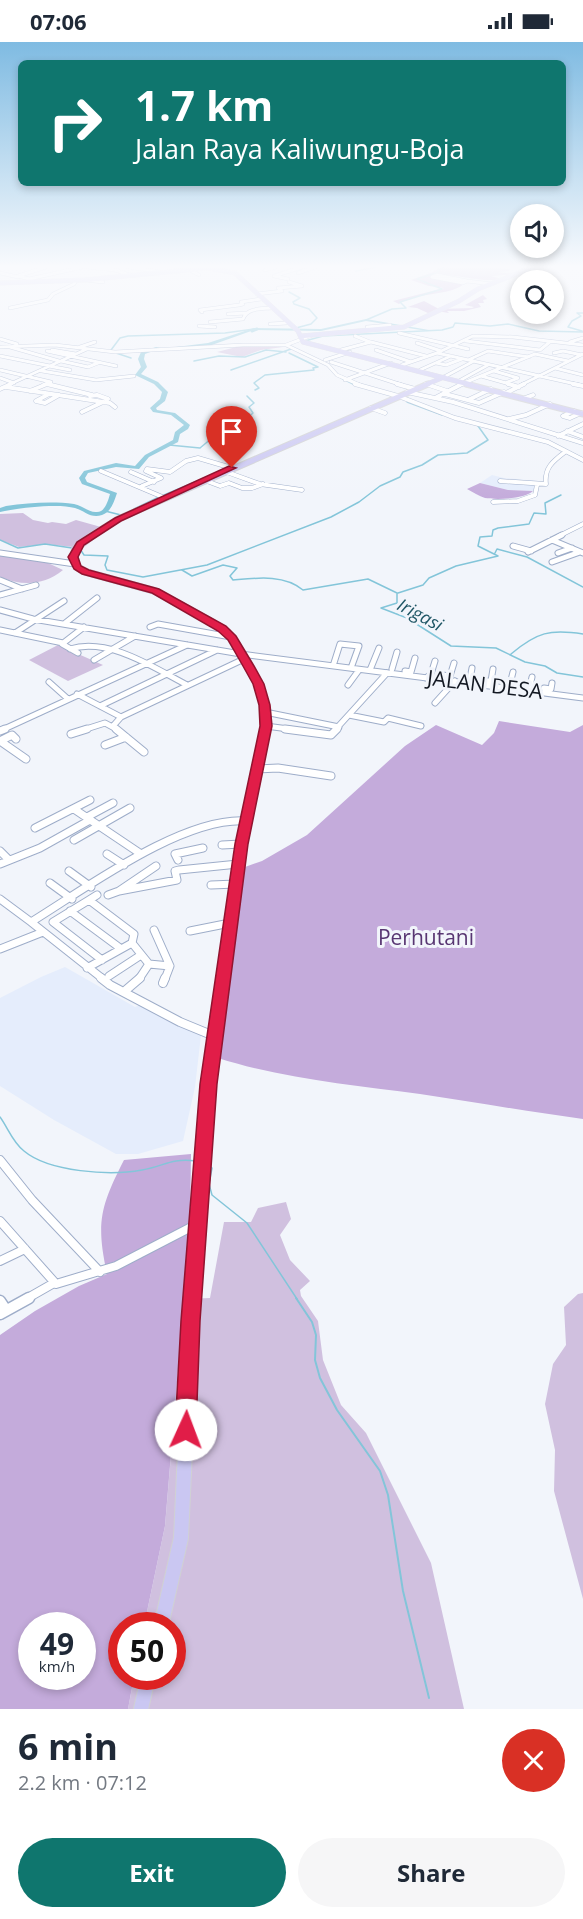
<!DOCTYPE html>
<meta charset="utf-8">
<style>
:root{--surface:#fff;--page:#f6f6f7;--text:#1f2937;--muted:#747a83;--accent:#0f766e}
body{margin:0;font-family:"Open Sans",sans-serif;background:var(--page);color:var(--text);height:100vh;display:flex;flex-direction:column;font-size:22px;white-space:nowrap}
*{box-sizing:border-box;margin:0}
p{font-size:20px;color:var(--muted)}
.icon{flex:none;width:33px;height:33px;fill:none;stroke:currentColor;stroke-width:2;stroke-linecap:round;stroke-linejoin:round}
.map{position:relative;height:1667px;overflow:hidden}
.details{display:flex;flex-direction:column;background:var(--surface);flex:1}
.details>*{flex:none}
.hud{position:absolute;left:18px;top:18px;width:548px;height:126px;border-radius:9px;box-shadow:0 3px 9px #0003;background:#0f766e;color:#fff;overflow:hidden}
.fabs{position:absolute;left:510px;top:162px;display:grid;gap:12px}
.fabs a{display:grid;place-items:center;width:54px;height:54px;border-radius:50%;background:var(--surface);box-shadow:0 3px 9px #0003;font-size:30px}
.speed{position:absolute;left:18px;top:1570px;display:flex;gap:12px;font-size:30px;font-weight:700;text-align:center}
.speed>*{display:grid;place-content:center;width:78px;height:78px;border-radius:50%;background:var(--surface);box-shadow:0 3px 9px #0003;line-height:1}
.speed small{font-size:15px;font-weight:400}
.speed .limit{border:9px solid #d22;background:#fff;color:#111}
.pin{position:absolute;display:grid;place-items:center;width:51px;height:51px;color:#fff;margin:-62px -26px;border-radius:50% 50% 50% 0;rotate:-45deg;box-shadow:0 0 6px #0007}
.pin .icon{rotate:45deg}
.me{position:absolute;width:66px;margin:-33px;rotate:2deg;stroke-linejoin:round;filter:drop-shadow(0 0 4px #0008)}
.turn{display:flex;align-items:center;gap:21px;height:126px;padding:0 18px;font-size:27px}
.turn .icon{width:78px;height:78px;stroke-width:2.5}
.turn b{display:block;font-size:42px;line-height:51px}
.round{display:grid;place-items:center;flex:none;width:63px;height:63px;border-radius:32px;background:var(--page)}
.summary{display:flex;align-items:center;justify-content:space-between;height:102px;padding:0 18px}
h1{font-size:36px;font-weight:700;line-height:45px}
.button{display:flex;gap:12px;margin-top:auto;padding:12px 18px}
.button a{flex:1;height:69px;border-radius:36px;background:var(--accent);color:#fff;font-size:24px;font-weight:700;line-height:69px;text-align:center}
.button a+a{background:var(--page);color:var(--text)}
.status{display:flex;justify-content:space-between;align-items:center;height:42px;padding:0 30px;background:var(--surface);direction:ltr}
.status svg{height:16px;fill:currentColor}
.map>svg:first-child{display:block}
.built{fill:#e5edfc}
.green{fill:#d0c0df}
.forest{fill:#c4abdb;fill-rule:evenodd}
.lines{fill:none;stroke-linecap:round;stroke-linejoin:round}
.stream-far1{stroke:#83c5d9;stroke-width:1.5}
.stream{stroke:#83c5d9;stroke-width:2}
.canal{stroke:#83c5d9;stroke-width:3}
.river{fill:#83c5d9;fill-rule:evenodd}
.minor-far5-casing{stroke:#9eadc9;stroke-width:4}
.minor-far4-casing{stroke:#9eadc9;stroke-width:5}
.minor-far3-casing{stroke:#9eadc9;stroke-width:7}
.minor-far2-casing{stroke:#9eadc9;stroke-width:9}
.minor-far1-casing{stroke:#9eadc9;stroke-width:10}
.minor-casing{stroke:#9eadc9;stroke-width:13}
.major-far5-casing{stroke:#d0d1d3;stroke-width:5}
.major-far4-casing{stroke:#d0d1d3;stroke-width:7}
.major-far3-casing{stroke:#d0d1d3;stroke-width:8}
.major-far2-casing{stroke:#d0d1d3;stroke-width:11}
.major-far1-casing{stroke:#d0d1d3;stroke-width:14}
.major-casing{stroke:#d0d1d3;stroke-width:16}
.minor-far5{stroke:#fff;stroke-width:3}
.minor-far4{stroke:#fff;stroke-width:4}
.minor-far3{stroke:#fff;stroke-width:5}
.minor-far2{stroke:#fff;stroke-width:7}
.minor-far1{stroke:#fff;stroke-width:8}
.minor{stroke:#fff;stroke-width:10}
.major-far5{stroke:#cac7f2;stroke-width:4.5}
.major-far4{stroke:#cac7f2;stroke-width:5}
.major-far3{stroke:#cac7f2;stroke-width:7}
.major-far2{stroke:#cac7f2;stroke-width:9}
.major-far1{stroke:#cac7f2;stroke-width:11}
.major{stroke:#cac7f2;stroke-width:14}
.route{fill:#e11d48;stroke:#92132f;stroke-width:1.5}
.labels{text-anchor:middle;stroke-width:6;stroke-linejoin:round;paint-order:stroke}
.far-water-label{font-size:18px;font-style:italic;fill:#205766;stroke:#f2f5fb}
.street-label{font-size:21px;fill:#131822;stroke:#f2f5fb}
.park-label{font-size:21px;fill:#583672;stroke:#f2f5fb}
</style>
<div class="status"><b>07:06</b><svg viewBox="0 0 49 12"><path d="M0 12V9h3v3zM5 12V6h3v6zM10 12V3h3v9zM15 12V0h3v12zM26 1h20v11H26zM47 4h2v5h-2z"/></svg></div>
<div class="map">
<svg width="583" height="1667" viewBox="0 0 583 1667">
<rect width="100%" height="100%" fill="#f2f5fb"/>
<!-- built -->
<path class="built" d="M492 433 504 436 537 439 533 449 508 448 480 441Z
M65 925 135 965 140 963 201 993 195 1045 183 1099 138 1112H116L54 1078 0 1044V956L41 935Z"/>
<!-- green -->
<path class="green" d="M282 303 283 305 261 308 242 315 217 310 240 304Z
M23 471 33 478 48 481 52 480 66 482 76 478 101 485 73 505 46 502 19 505 0 498V472Z
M0 512 48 521 63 528C43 544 22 544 0 535Z
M58 603 103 623 68 639 29 618Z
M286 1160 291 1177 280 1193 290 1218 310 1239 300 1248 301 1254 318 1279 323 1318 341 1363 366 1391 431 1521 464 1667H128L134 1635H172V1584H144L165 1484 184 1257 210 1256 224 1180H251L258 1166Z
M583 1251V1557L554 1449 555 1408 545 1362 553 1322 566 1303 564 1265 578 1252Z"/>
<!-- forest -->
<path class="forest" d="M440 225 510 227 509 229 498 230 515 232 491 234 502 237C480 242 446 228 430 235L464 242C448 255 418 249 399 262L393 259 444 246 429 244 411 238 433 230Z
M483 253 487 257 483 258 484 261H478L481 265 464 269H447L449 271 437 269 430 272 417 266 408 265 424 259 439 267 472 266 474 265 465 263Z
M480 441 508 448 533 449C525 457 496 458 485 456 479 454 473 450 467 447Z
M499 679 570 690 583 683V1077C529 1070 475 1060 420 1052 353 1043 284 1037 218 1016L240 838 245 825 262 819 307 793 405 704 436 683 482 703 494 691Z
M191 1112 190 1184 165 1484 144 1584H122V1635H134L128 1667H0V1293L35 1269 79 1244 107 1232C96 1181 100 1165 124 1118ZM32 1584H82V1635H32Z"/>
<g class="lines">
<!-- stream-far1 -->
<path class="stream-far1" d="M356 229 377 225
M289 250 300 256 293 260 294 262 309 267 317 276 311 282 296 286
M366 278 392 267 406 266 400 260 442 247 417 237 436 231 443 225
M582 289 568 285 572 279 581 274 577 271H583
M305 299 323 294 442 288 453 285 455 281 490 284 508 282 539 289 583 290
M111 308 120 296 128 294 225 291 254 287
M116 311 131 316
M194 319 219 314 245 315 266 308 286 310
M231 328 291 307
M341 336 353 342
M255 348 259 346 254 341 265 333 314 328 313 326 318 325 289 311
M407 360 442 373
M169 403 200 406 212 396 242 389V381L253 371 249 365 254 361 247 354
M164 453 228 426
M134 467 159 455
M105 469 121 473
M0 498 18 506 45 502 72 506
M80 507 84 513 108 514 105 523 107 528 143 535 207 523 331 475 359 460 380 444 400 435 403 430 422 423 438 413 467 411 488 398 478 384
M495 511 497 507 527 515 583 545
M182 528 192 534 223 523 237 526 230 534 233 538C256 536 284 532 303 548L368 537 397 551
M398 551 423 543 429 536 456 524 498 514 478 504 480 495 492 494 493 488 498 486 529 482 534 471 546 472 545 461 561 453
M397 552V561L381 566 407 576 451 604 496 606 525 620 545 624 557 631 583 635
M511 612C537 590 550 587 583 592
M0 1075C8 1086 13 1101 24 1109 49 1130 110 1134 142 1128 165 1124 170 1116 196 1119
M206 1121 212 1126 209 1142 212 1153 247 1181 297 1257"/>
<!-- stream -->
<path class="stream" d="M296 1256 312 1280 316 1293 315 1318 320 1336 337 1368 380 1429 388 1453 403 1549 429 1656"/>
<!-- canal -->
<path class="canal" d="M252 289 257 287"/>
<!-- river -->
<path class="river" d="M366 277 429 288 427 289 366 279 321 289 254 288 209 304 179 307 176 305 208 301 254 286 321 287Z
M156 305 161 306 145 312 144 317 147 325 141 332 158 340 168 350 165 359 156 366 157 368 175 371 190 383 188 387 180 392 178 400 149 415 139 427 116 425 88 431 85 436 87 440 117 451C114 460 111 470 102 473 91 477 85 469 75 466 58 461 17 466 0 470V466L6 464C28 461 52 459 74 462 82 463 89 471 97 470 105 470 108 459 110 452L82 442 79 436 84 429 116 421 135 424 145 413 173 398 175 390 184 383 171 373 153 370 150 366 160 357 162 350 154 342 135 333 141 325 138 317 141 310Z"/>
<defs>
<path id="minor-far5" d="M87 225 115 228 130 233
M128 225 161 230
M190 228 199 233
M265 228 276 225
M0 231 18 235
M298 231 315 225
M437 233 467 239 463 241 432 235Z
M29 237 83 225
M288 237 274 234 302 225
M33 238 18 234 46 225
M85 238 103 240
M467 239 492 242
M257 252 282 249 278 246 302 244 289 240
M10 266 48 258 53 252 74 242 76 238
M202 270 200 268 239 263 243 262 241 260 261 257
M228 272 246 271
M210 280 243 277C247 266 260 267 271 266
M270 282 287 281
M199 284 215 285
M367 285 390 283
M399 291 468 307
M310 294 286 303 328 323 337 333 360 343
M355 294 370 300
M0 297 17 302
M466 299 540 308 551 299
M570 300 583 296
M417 301 441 309
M0 305 55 303 115 310 243 303H286
M10 305 59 319
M80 305 95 300
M52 308 76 312
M341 308 371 300 426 314
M376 308 411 320
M47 309 116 324
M437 311 473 294 513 295 583 303
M554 311 563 309 582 313
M0 314 50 324
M325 318 350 310
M468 318 488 309 529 315
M61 319 88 325 98 321
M331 320 402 343
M436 321 446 323 462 317
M402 323 437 311 580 343
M49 324 70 328
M555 326 583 333
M0 328 51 340 43 343
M420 328 451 314
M42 329 96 338 134 334
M494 329 518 336 505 341
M481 334 513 343
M444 335 474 319
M0 336 14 341
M345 338 391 321
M459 339 488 323
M47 342 52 343
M426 342 430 343
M8 343 87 307
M459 343 535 312 568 319
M521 343 583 312"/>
<path id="minor-far4" d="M47 342 92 353
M355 342 398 354 455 376 548 400 583 418
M397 342 415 347
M426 342 447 349
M508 342 519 345
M573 342 583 344
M6 345 110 361 115 365
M0 347 11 342
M30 349 47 342
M407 350 453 360 583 401
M506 351 524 342
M49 352 36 359 45 361 59 353
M445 352 479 361 504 350
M90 354 97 353 108 357
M435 356 462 342
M525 356 533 353
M468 358 491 347
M371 366 385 371
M574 369 563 374 570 376 581 371
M82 370 103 360
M509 377 526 373 550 362
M567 389 583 395
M558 394 583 382
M101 429 165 456
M224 429 260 442 302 448
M131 430 154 440
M204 438 220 444 229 441 242 446H252L263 442
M500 439 546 442C544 426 553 419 565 410
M142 444 161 436 146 429 147 427 170 430 186 419 198 416 232 426
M493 460 518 459 535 453 537 443
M559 494 583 482"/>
<path id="minor-far3" d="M552 498 583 511
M513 504 531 509
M528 510 562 493
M0 511 75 522
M558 511 572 506
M552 520 580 510
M0 538 22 547
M0 553 36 543
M0 568 33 577 241 612 583 656
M64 582 97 556
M150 585 158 582 231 595
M0 588 63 601
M15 591 64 559
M70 607C109 595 154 626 187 643
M78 611 62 602 84 585
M94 618 135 594
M333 624 340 602 359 604 351 626
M392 627 397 610
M370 628 379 606
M405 629 411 630 415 616
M442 633 450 634 454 621
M426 636 431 632 435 619
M470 637 472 626
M485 639H491L493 627
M49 640 68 657
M510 642 513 630
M348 643 359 628
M530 644 532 635
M544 646 551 647 552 641
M77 652 121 675
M435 661 455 639
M100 664 217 608
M265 670 339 685
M349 673 384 680 388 676 421 684
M113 684 121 675 244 617
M266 684 296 688
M2 688 187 603
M83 688 105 681 118 688
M335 688 387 631"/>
<path id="minor-far2" d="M116 687 144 710
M285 687 331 693 337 687
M0 689 5 687
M71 692 87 687
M0 699 26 717
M0 699 12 693 16 697
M105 703 126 695
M257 727 278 726 331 734
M74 767 141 812
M87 775 113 761
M35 786 90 758
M74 798 130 766
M222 803 241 802
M0 809 9 818
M107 812 124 823
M178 818 175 812 203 806
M0 822 40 806 90 778
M156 824 119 849 177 838 175 829 179 828 238 822
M69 829 91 845
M50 841 72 857
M211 843 236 842
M108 853 119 849
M0 857 31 880C85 847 183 774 247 779
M89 858 97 853
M70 869 120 906
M31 880 103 937
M190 889 230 881
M0 907 43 890
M102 918 53 880 89 858 134 892 132 901
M149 922 170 924 154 888
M87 926 132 901 149 922 139 937
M109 934 141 913
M165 937 170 924"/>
<path id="minor-far1" d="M101 936 110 943 180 980 214 994
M163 941 165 936
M126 948 140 936
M0 1118 32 1158 100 1230
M0 1179 56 1242 116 1224 199 1181
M0 1219 25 1207
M26 1257 54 1241"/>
<path id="minor" d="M0 1259 6 1268
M0 1272 29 1256"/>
<path id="major-far5" d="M0 241 84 238 208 226 235 231 298 289 303 300 472 343
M301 294 404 285 459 259 478 247 534 225
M425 343 444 335"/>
<path id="major-far4" d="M466 342 583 372
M91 494 118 477 428 342"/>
<path id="major-far3" d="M93 493 75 507 73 519 77 525 86 530 155 549 212 580 228 592 258 642 265 663V688"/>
<path id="major-far2" d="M222 937 241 802 265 687"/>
<path id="major-far1" d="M192 1257 208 1042 223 936"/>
<path id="major" d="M161 1584 181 1496 192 1256
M141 1667 148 1635"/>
</defs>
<!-- minor-far5 casing -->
<use href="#minor-far5" class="minor-far5-casing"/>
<!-- minor-far4 casing -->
<use href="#minor-far4" class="minor-far4-casing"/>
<!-- minor-far3 casing -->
<use href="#minor-far3" class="minor-far3-casing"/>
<!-- minor-far2 casing -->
<use href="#minor-far2" class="minor-far2-casing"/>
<!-- minor-far1 casing -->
<use href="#minor-far1" class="minor-far1-casing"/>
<!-- minor casing -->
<use href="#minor" class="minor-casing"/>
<!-- major-far5 casing -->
<use href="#major-far5" class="major-far5-casing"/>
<!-- major-far4 casing -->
<use href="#major-far4" class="major-far4-casing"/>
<!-- major-far3 casing -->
<use href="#major-far3" class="major-far3-casing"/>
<!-- major-far2 casing -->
<use href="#major-far2" class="major-far2-casing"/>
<!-- major-far1 casing -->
<use href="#major-far1" class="major-far1-casing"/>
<!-- major casing -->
<use href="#major" class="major-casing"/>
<!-- minor-far5 -->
<use href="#minor-far5" class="minor-far5"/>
<!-- minor-far4 -->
<use href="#minor-far4" class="minor-far4"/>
<!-- minor-far3 -->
<use href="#minor-far3" class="minor-far3"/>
<!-- minor-far2 -->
<use href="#minor-far2" class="minor-far2"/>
<!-- minor-far1 -->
<use href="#minor-far1" class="minor-far1"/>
<!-- minor -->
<use href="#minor" class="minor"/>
<!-- major-far5 -->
<use href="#major-far5" class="major-far5"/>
<!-- major-far4 -->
<use href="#major-far4" class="major-far4"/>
<!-- major-far3 -->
<use href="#major-far3" class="major-far3"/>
<!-- major-far2 -->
<use href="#major-far2" class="major-far2"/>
<!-- major-far1 -->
<use href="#major-far1" class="major-far1"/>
<!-- major -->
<use href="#major" class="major"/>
</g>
<!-- sky -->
<linearGradient id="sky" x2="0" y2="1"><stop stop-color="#7fbbe2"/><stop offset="0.49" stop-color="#f9fafd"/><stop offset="1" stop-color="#f9fafd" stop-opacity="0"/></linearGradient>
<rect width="583" height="458" fill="url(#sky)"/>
<!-- route -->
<path class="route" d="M229 424 236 426 121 479 84 503 78 515 81 524 89 528 159 547 226 584 236 594 254 624 264 642 270 663 272 684 248 802 217 1042 200 1279 196 1388 193 1395 186 1398 178 1395 175 1388 181 1279 200 1042 235 802 260 684 259 663 253 642 243 624 228 598 218 589 152 551 82 532 74 527 68 515 77 500 115 476Z"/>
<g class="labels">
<!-- far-water labels -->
<g class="far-water-label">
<text transform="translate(420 573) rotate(28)" y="6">Irigasi</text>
</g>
<!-- street labels -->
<g class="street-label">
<text transform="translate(485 643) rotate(7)" y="7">JALAN DESA</text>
</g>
<!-- park labels -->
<g class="park-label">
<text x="426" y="903">Perhutani</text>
</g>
</g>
</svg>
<div class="fabs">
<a><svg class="icon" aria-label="sound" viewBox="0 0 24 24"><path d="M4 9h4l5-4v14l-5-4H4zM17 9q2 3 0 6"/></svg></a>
<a><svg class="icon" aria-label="search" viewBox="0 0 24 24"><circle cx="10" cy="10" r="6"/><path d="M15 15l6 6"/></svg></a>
</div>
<div class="speed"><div>49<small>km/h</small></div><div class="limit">50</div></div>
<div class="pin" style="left:232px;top:426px;background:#d93025"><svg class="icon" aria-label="arrive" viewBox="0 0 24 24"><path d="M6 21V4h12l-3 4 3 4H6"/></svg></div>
<svg class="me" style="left:186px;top:1388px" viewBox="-20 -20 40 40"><circle r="19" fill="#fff"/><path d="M0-13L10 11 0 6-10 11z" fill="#e11d48"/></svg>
<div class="hud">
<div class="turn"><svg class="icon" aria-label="right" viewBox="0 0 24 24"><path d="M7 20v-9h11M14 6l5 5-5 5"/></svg><div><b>1.7 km</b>Jalan Raya Kaliwungu-Boja</div></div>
</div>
</div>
<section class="details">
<div class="summary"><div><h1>6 min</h1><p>2.2 km · 07:12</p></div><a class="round" style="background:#d93025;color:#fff"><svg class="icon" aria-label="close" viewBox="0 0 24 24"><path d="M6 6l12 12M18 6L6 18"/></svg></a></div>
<div class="button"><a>Exit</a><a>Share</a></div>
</section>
